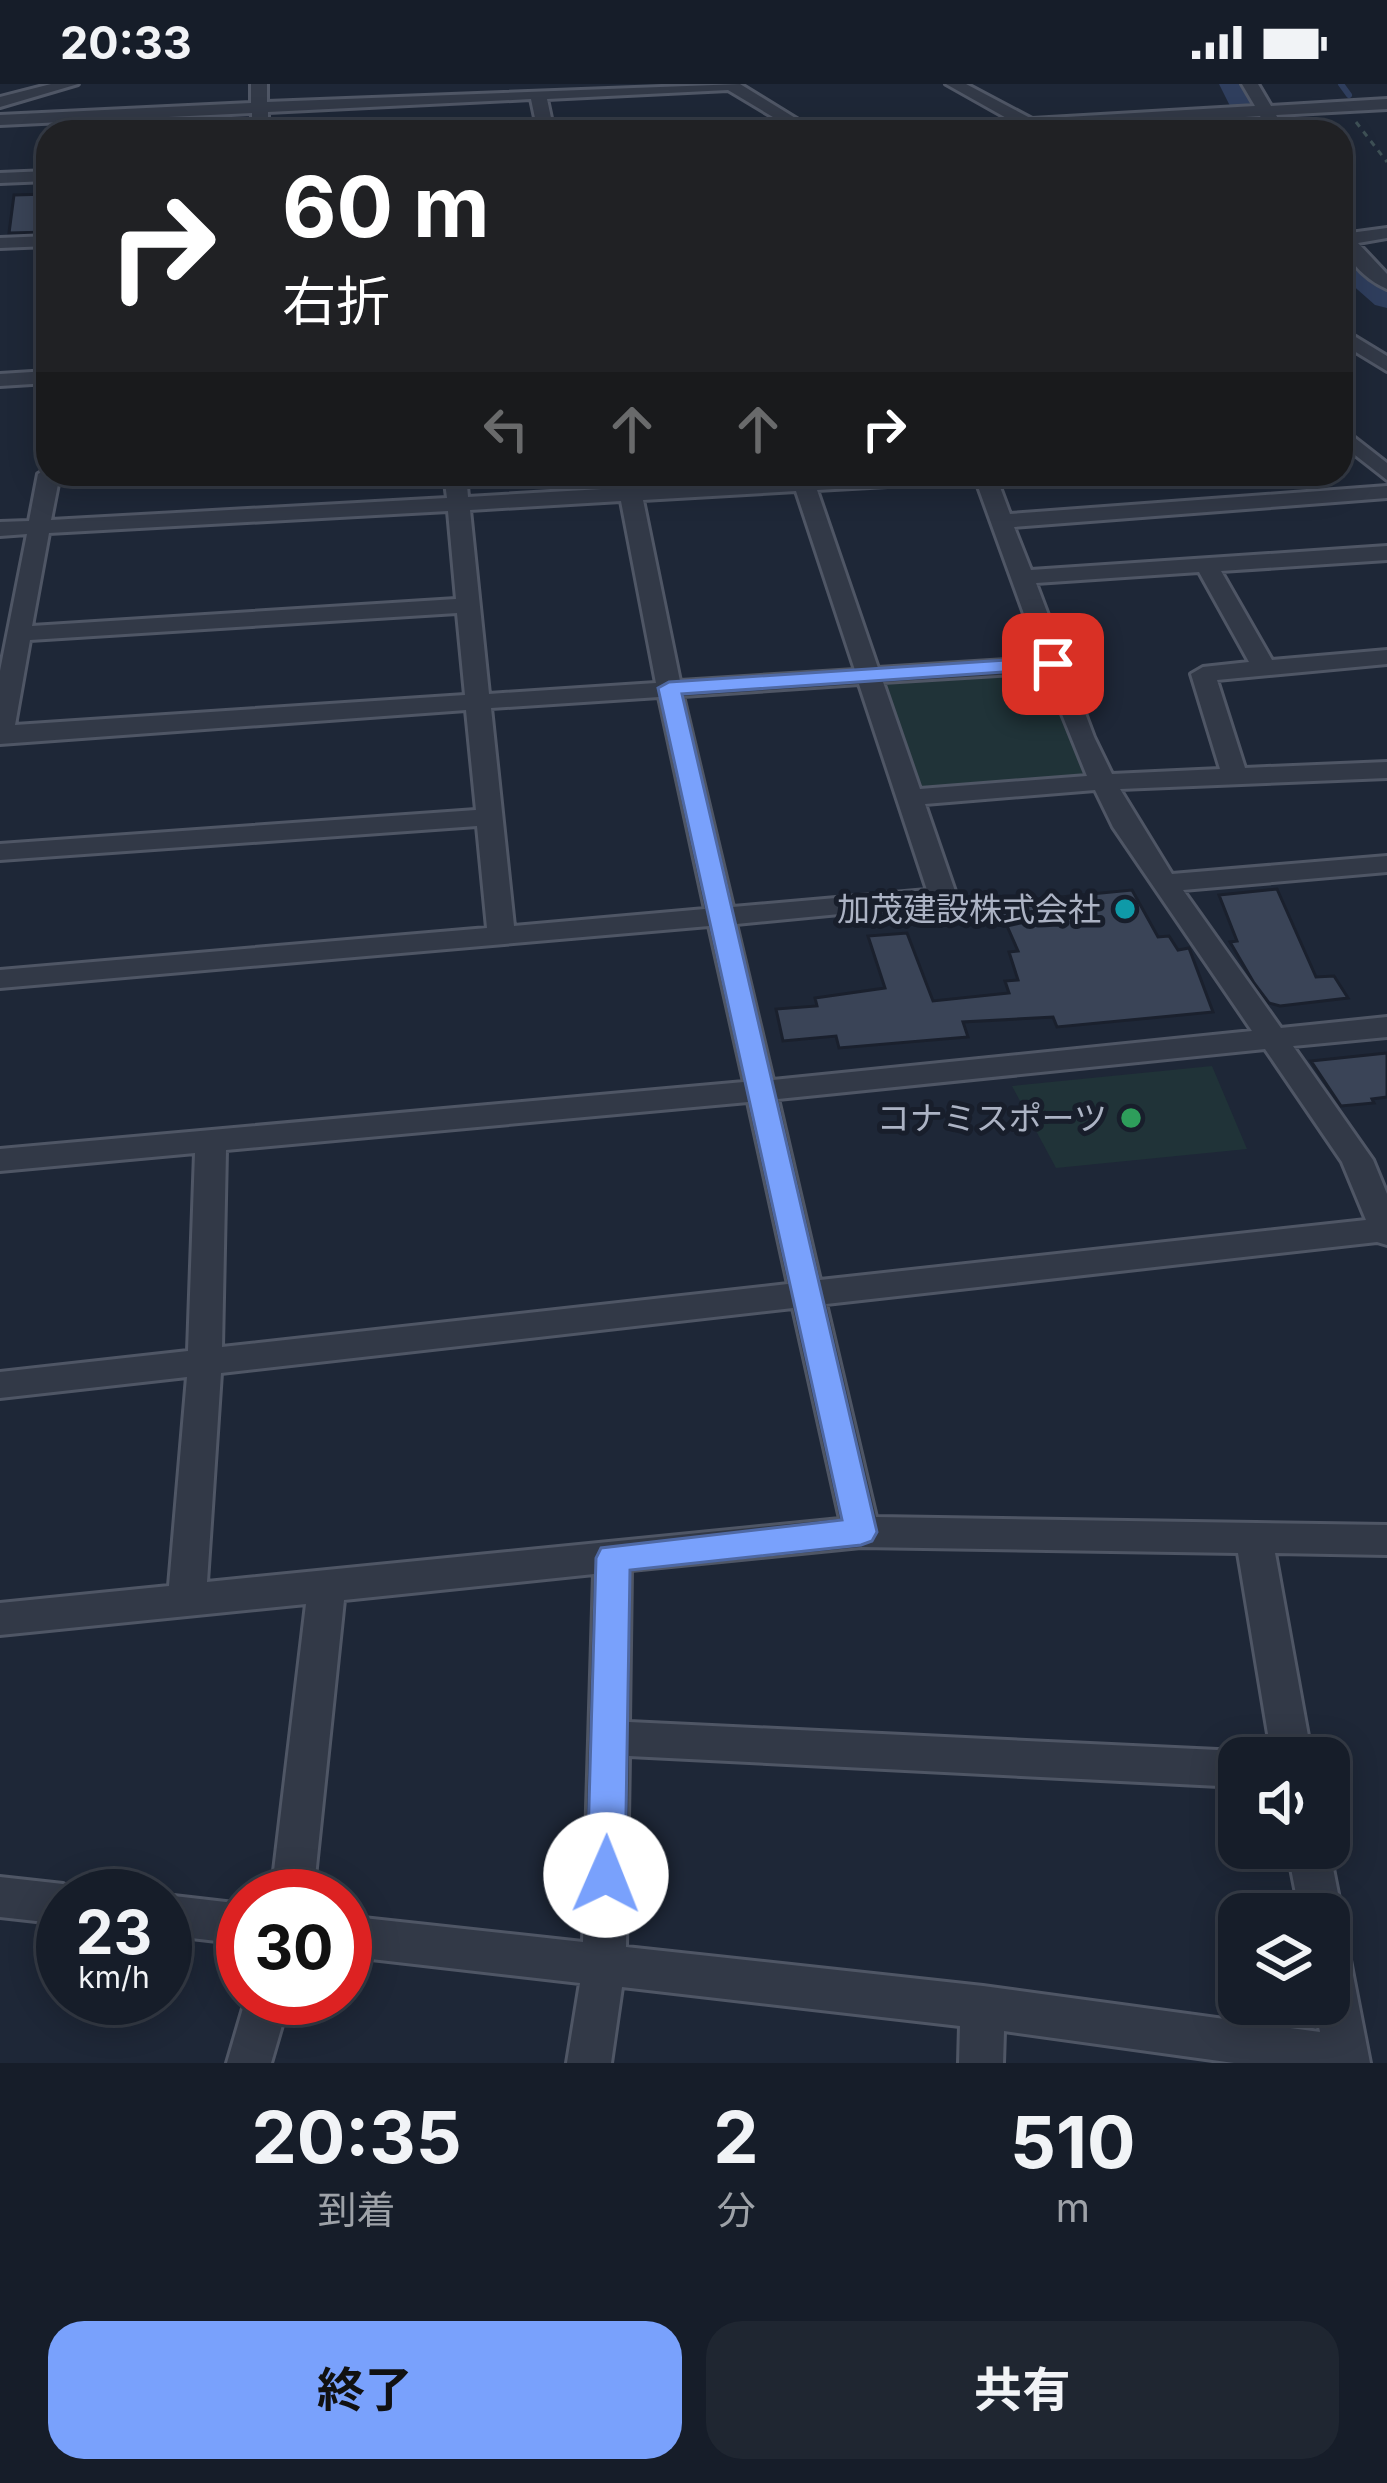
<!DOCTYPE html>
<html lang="ja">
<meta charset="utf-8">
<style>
:root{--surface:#161d29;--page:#1f2631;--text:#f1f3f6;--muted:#9ea2a8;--line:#353b46;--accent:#79a1fc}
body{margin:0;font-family:Inter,"Noto Sans JP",sans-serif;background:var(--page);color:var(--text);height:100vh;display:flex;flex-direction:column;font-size:45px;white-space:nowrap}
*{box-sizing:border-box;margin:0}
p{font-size:39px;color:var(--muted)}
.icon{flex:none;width:66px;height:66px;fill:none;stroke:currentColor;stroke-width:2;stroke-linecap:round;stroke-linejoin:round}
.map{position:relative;height:1979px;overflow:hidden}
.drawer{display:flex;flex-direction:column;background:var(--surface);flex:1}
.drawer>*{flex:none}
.guide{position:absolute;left:36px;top:36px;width:1317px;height:366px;border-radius:36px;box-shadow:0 6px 30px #0003,0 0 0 3px var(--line);background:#202124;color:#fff;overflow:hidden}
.tools{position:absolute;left:1218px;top:1653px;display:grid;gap:24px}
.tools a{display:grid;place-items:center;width:132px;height:132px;border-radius:24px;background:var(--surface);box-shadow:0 6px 30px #0003,0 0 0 3px var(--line);font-size:60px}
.speed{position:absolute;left:36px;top:1785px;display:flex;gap:24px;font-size:60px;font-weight:700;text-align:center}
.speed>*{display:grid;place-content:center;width:156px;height:156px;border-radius:50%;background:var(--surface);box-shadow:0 6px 30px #0003,0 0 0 3px var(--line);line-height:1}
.speed small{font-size:30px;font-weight:400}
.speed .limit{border:18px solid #d22;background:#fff;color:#111}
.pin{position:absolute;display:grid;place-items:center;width:102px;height:102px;color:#fff;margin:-51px;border-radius:24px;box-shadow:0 6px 18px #0006}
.me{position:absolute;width:132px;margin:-66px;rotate:1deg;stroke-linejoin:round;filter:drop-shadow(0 0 9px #0008)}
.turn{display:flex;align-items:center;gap:42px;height:252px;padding:0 48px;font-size:54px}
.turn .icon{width:156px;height:156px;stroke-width:2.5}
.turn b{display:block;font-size:84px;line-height:102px}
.lanes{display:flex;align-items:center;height:114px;padding:0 48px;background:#0003;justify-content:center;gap:60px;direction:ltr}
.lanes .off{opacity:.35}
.eta{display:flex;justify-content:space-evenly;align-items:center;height:204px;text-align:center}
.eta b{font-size:72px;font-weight:700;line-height:84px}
.button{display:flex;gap:24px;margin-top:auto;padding:24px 48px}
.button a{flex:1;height:138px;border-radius:36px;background:var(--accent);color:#111;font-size:48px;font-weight:700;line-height:138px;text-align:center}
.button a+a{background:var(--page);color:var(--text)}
.status{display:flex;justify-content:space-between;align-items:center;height:84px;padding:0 60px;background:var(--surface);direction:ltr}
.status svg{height:33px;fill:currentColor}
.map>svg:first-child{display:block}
.green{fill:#203338}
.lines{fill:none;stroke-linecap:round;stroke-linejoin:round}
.stream{stroke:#2f3e5d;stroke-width:6}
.river{fill:#2f3e5d;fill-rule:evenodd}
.building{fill:#3a4457;stroke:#1a202d;stroke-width:3}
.minor-casing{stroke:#4f5665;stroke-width:6}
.path{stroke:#3e5055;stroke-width:3;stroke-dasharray:6 6;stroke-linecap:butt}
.minor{fill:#323947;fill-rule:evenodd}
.route{fill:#79a1fc;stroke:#4f69a4;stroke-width:3}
.culture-dot{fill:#0f9aa8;stroke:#181e2b;stroke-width:4.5}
.leisure-dot{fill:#2e9e5b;stroke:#181e2b;stroke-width:4.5}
.labels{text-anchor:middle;stroke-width:10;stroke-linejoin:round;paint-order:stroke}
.poi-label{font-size:33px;fill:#acb3c4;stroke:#181e2b;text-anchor:end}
</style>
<div class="status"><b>20:33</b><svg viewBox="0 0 49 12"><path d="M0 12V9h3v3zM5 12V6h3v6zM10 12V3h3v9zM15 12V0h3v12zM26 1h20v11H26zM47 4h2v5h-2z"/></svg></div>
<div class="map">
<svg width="1387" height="1979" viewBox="0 0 1387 1979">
<rect width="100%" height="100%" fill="#1e2737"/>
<!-- green -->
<path class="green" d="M1046 587 1088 694 919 706 877 596Z
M1212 982 1247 1065 1056 1084 1012 1002Z"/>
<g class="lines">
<!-- stream -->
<path class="stream" d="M1341 0 1349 11"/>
<!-- river -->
<path class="river" d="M1219 0H1247L1273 48H1243Z
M1341 164 1353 167 1387 197V224L1375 221 1341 191Z"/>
</g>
<!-- building -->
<path class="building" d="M48 110V148L9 149 14 111Z
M1277 805 1316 893 1334 892 1348 914 1280 922 1269 919 1254 899 1230 858 1237 857 1219 811Z
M1132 806 1158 853 1169 852 1178 866 1189 864 1213 928 1057 943 1053 933 963 938 968 953 839 964 836 952 783 957 776 925 817 922 815 914 885 904 868 852 907 849 933 917 1009 909 1005 897 1018 896 1009 868 1018 867 997 819Z
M1387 969V1013L1372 1015 1374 1019 1341 1022 1311 977Z"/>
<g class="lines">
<defs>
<path id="minor" d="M51 0H78L0 23V13Z
M251 0H267V18L740 0 818 48H798L728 6 547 15 554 48H538L531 15 268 28V48H252V29L0 41V31L251 19Z
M946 0H966L1032 35 1255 22 1242 0H1258L1271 22 1387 15V25L1276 31 1286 48H1270L1260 32 1033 47 875 48 883 43 1010 36Z
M48 87V97L0 99V89Z
M1341 144 1350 149 1387 144V154L1358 159 1387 190V205C1362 194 1341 171 1341 144Z
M48 152V162L0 164V154Z
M1341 244 1387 272V287L1341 259Z
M48 287V299L0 302V290Z
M1341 343 1387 379V396L1341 360Z
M48 384V390H60L51 436 447 414 444 390H466L468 413 619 404 616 390H638L640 403 792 395 790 390H1003L997 395 1010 430 1387 402V414L1014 443 1031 486 1387 462V476L1221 487 1272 576 1387 566V580L1217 596 1245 684 1387 678V694L1120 705 1172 790 1387 772V788L1183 806 1281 944 1387 933V953L1293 962 1373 1076 1387 1110V1161L1377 1158 826 1220 876 1433 1387 1441V1471L1275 1469 1312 1674H1272L1238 1469 861 1463 631 1486 629 1638 1239 1667 1254 1674H1239V1703L629 1672 626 1863 983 1902 1320 1948 1315 1920H1329V1856L1344 1862 1350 1876 1370 1979H1234L1004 1947 1003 1979H959L960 1942 622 1903 611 1979H567L580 1899 345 1872V1832L583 1858 594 1490 344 1516 313 1812H271L306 1520 0 1551V1519L169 1502 187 1293 0 1314V1288L188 1267 195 1069 0 1087V1065L744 998 709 842 0 904V886L487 844 477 742 0 776V760L476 726 466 626 0 660V587L27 450 0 452V438L29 437 38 390ZM976 397 1040 574 878 584 817 406ZM796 407 855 586 680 597 643 416ZM621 417 656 599 489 610 470 426ZM448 427 456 515 32 542 49 449ZM1199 488 1249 578 1203 583 1191 590 1220 685 1112 690 1094 653 1036 499ZM457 529 465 611 15 641 30 556ZM1045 588 1087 692 920 705 883 598ZM859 600 927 806 733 823 683 612ZM659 613 705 825 514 842 491 624ZM1095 706 1113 743 1252 947 773 996 736 840 953 819 957 813 925 720ZM1265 965 1342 1078 1366 1136 820 1196 778 1015ZM748 1018 788 1200 222 1263 226 1066ZM793 1224 840 1435 207 1498 221 1289Z
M1287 1764H1329L1342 1830 1336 1844 1329 1847V1830H1300Z
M0 1793 63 1800 80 1812H63V1840L0 1833Z
M165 1811 243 1820V1860L165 1851Z
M246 1914H290L271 1979H227Z"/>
</defs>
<!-- minor casing -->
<use href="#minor" class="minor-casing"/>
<!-- path -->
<path class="path" d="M1356 38 1387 78"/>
<!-- minor -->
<use href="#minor" class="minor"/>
</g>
<!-- route -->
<path class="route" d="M1053 573 1061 575V584L682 610 877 1448 872 1457 861 1461 630 1486 625 1791 620 1803 606 1808 593 1803 587 1791 596 1474 601 1464 842 1436 658 604 669 598Z"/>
<!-- markers -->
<circle class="culture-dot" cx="1125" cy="825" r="12"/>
<circle class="leisure-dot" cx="1131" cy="1034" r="12"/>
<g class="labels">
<!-- poi labels -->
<g class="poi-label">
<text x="1101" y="837">加茂建設株式会社</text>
<text x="1107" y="1046">コナミスポーツ</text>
</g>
</g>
</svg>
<div class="tools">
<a><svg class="icon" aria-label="sound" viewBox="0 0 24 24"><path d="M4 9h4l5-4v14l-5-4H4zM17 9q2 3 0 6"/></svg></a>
<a><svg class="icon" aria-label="layers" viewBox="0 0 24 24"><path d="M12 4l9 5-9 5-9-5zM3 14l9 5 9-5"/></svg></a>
</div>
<div class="speed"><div>23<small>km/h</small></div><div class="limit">30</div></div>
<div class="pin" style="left:1053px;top:580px;background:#d93025"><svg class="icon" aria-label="arrive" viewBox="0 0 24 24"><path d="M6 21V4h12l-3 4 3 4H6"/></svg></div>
<svg class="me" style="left:606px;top:1791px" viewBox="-20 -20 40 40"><circle r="19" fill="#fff"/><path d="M0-13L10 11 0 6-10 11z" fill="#79a1fc"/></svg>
<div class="guide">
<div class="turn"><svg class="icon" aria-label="right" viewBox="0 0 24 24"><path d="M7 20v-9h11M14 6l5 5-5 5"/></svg><div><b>60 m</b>右折</div></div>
<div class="lanes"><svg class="icon off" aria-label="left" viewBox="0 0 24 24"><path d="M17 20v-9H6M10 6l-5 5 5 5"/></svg><svg class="icon off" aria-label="ahead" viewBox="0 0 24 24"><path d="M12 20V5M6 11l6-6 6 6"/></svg><svg class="icon off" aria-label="ahead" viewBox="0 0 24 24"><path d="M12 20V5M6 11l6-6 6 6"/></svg><svg class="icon" aria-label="right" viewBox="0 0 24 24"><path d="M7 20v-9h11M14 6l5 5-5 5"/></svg></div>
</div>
</div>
<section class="drawer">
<div class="eta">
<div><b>20:35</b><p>到着</p></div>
<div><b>2</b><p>分</p></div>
<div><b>510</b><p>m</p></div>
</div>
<div class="button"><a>終了</a><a>共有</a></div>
</section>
